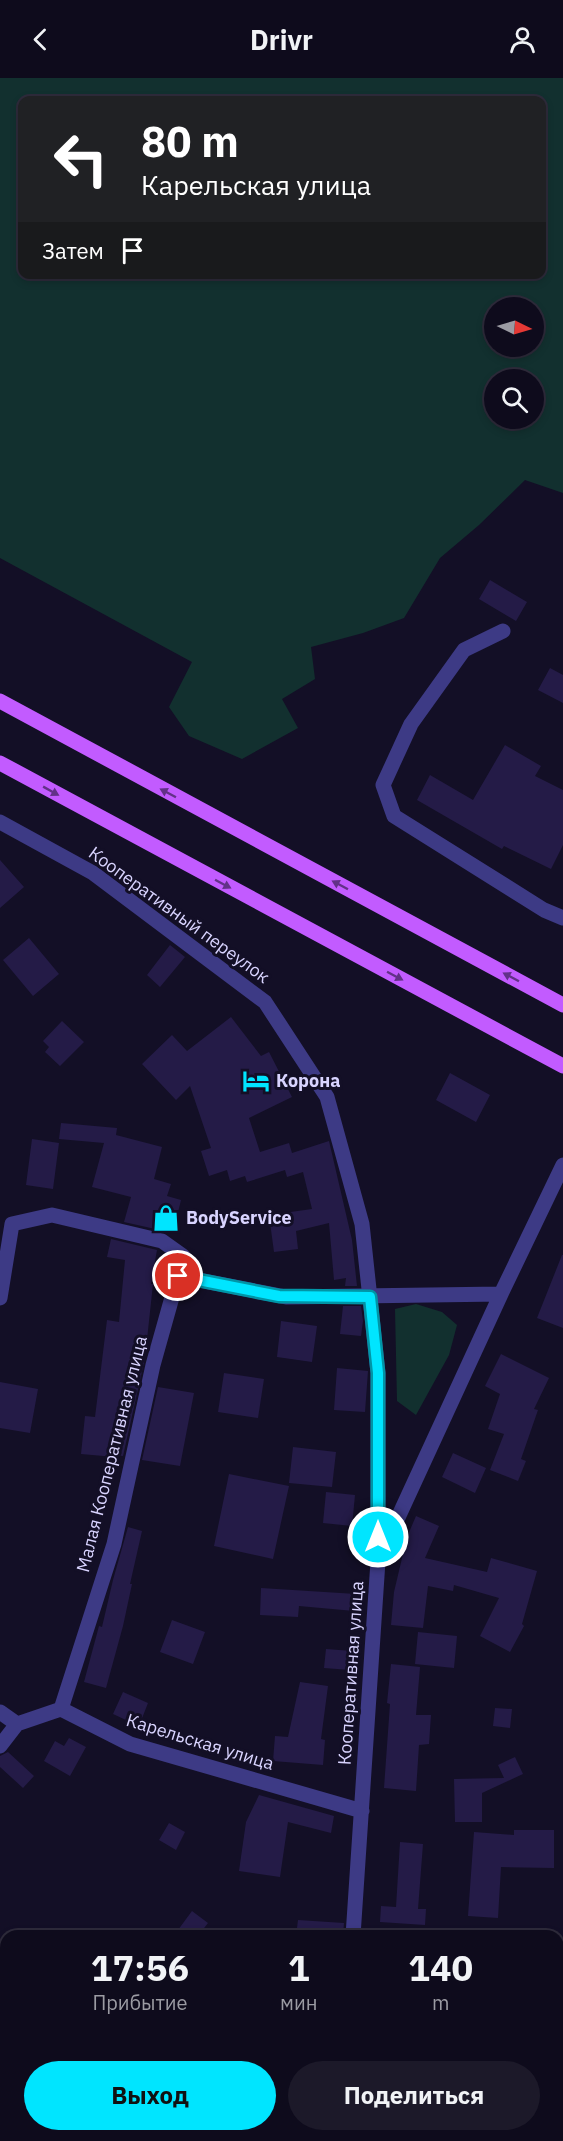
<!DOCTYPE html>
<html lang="ru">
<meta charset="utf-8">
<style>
:root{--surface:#0e0b1c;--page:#1c1929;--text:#f1f3f6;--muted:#9b9ba3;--line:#2e2b3b;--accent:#00e5ff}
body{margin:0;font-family:"IBM Plex Sans",sans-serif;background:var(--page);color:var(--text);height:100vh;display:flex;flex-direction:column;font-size:22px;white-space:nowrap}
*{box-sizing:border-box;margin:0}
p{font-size:20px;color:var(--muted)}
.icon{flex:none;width:33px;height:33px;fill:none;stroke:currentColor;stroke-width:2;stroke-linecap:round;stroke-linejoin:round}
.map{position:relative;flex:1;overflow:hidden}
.panel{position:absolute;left:0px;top:1852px;width:564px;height:212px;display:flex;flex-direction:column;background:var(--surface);border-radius:18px 18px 0 0;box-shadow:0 3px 9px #0003,0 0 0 2px var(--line)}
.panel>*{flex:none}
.top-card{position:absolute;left:18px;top:18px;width:528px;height:183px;border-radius:12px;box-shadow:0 3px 9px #0003,0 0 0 2px var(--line);background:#202124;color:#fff;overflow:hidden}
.needle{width:39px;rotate:95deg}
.controls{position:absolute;left:484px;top:219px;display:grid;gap:12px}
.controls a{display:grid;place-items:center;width:60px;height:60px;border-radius:50%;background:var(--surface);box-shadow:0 3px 9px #0003,0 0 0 2px var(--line);font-size:30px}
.pin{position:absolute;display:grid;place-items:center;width:51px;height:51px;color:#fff;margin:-26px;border:3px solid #fff;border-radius:50%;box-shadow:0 2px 6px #0007}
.me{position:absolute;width:66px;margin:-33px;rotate:0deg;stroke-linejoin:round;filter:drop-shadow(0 0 4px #0008)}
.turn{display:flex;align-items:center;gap:21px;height:126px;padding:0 24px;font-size:27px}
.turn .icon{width:78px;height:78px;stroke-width:2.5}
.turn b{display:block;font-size:42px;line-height:51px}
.then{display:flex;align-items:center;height:57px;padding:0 24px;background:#0003;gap:12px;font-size:22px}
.eta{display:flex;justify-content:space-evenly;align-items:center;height:102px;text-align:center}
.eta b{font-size:36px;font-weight:800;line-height:42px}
.button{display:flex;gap:12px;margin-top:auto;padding:12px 24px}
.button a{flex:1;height:69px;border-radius:36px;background:var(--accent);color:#111;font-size:24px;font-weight:800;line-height:69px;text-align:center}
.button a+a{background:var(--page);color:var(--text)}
header{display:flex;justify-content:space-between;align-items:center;height:78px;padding:0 24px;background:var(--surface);font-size:27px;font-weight:800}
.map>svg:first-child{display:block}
.green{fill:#12302f;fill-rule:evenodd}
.building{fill:#241b47}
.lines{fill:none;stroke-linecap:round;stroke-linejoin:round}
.minor{stroke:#3d3a85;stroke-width:15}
.major{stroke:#c25bff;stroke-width:15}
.oneway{fill:#623188}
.route-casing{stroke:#0095a6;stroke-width:15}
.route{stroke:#00e5ff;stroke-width:10}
.labels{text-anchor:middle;stroke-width:6;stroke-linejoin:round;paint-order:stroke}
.street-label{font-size:18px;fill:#d9d4ff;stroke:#130f26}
.poi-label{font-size:18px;font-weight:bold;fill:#d9d4ff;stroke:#130f26;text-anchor:start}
</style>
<header><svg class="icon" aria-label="back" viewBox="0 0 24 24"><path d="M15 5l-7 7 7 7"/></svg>Drivr<svg class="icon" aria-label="person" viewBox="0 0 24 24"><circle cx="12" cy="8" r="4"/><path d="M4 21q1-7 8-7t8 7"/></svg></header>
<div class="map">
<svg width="563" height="2063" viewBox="0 0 563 2063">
<rect width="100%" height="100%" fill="#130f26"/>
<!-- green -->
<path class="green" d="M0 0H563V415L525 402 479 447 440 480 404 540 363 555 311 569 315 601 282 621 298 650 242 681 189 658 169 629 192 584 0 480ZM22 22H542V196H22ZM495 230H534V268H495ZM495 302H534V340H495Z
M416 1226 442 1234 457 1247 449 1277 416 1337 397 1323 395 1231Z"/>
<!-- building -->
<path class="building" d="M490 502 527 524 516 543 479 521Z
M550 590 563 597V625L538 612Z
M505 667 541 688 535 698 563 712V767L551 791 504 768 502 771 417 722 430 697 473 722Z
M0 782 24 809 0 830Z
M29 860 59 896 33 918 3 882Z
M170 867 185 879 160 909 147 897Z
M231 939 261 978 269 974 292 1019 249 1040 260 1074 289 1065 292 1075 329 1063 352 1162 357 1208H345L346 1200 334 1202 329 1145 296 1153 298 1171 274 1174 269 1137 312 1131 303 1094 287 1099 285 1092 247 1104 245 1098 230 1103 227 1092 209 1098 201 1073 211 1070 190 1008 176 1022 142 986 172 957 187 973Z
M62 943 84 964 60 988 45 974 49 969 43 963Z
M450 995 490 1017 476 1044 436 1022Z
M61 1045 117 1050 116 1057 162 1069 154 1101 171 1106 167 1118 181 1122 173 1155 124 1144 131 1119 92 1109 104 1065 59 1061Z
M32 1061 59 1065 53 1111 26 1107Z
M111 1161 157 1172 151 1206H153L145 1280 123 1378 115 1377V1379L81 1376 85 1338 95 1339 107 1242 119 1244 125 1182 107 1179Z
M562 1177H563V1250L537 1240Z
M343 1228H361L363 1243 361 1258 340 1256Z
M281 1243 317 1248 312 1284 277 1279Z
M501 1276 549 1300 534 1331 538 1332 521 1381 526 1383 518 1403 490 1392 504 1356 488 1351 500 1316 485 1308Z
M337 1290 368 1293 365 1334 334 1332Z
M224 1295 264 1301 258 1340 218 1334Z
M0 1304 38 1311 30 1355 0 1350Z
M158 1309 194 1315 180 1388 142 1382Z
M293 1369 336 1374 332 1409 289 1405Z
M453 1375 486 1390 475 1415 442 1399Z
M229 1396 289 1408 273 1481 214 1468Z
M326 1414 355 1417 352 1448 323 1445Z
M416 1438 439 1448 425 1480 487 1494 491 1480 537 1493 522 1546 524 1548 510 1574 480 1558 499 1520 454 1507 453 1513 428 1508 423 1550 391 1547 394 1514 407 1459Z
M128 1449 142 1453 130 1506H132L123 1548 106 1610 84 1604 99 1548 102 1549 113 1502Z
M261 1510 356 1516 354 1533 299 1528 298 1539 260 1537Z
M172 1542 205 1554 193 1586 160 1574Z
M418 1554 457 1558 454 1590 415 1586Z
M326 1571 352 1573 350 1592 324 1590Z
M391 1586 420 1589 416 1637H431L429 1666 419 1667 416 1713 384 1710 390 1626 387 1625Z
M300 1604 328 1608 321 1661 325 1662 323 1687 273 1683 275 1658 288 1659Z
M123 1614 148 1625 139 1648 113 1636Z
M495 1630 512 1631 510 1650 493 1648Z
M69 1660 86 1669 70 1698 44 1683 55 1663 64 1668Z
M8 1674 34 1698 23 1710 0 1689V1678Z
M515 1679 523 1696 482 1715V1744H455L454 1701 504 1700 498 1687Z
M259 1717 334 1738 331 1755 288 1744 280 1799 239 1793 246 1744Z
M169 1745 185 1754 176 1772 159 1762Z
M514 1752H554V1790L501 1789 498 1840 468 1838 474 1754 514 1757Z
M400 1764 423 1766 418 1831H426L425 1847 380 1844 381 1828 396 1829Z
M192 1833 208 1845 198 1858H187L178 1852Z
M298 1842 344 1845 343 1858H296Z"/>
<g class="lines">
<!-- minor -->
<path class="minor" d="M503 553 464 572 411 646 383 707 394 738 544 832 563 840
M0 744 93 795 265 924 327 1019 362 1146 378 1295V1483
M0 1220 12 1146 52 1137 162 1163 183 1178 178 1198 286 1219 501 1216
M61 1631 114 1466 153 1287 178 1198
M0 1634 17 1646 61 1631 130 1666 362 1733
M0 1668 17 1646
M353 1858 378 1483 501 1216 563 1087
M558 1882H563
M340 2063V2058"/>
<!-- major -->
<path class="major" d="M0 623 563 927
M0 685 563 988"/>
</g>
<!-- one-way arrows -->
<defs><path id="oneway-solid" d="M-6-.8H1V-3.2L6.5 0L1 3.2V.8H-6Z" transform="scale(1.5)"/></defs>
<g class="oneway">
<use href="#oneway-solid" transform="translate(51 713) rotate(29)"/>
<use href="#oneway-solid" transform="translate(168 715) rotate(-152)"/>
<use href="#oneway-solid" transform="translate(223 806) rotate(28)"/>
<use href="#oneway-solid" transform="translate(340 807) rotate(-152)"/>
<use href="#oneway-solid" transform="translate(395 898) rotate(28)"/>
<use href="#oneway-solid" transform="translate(511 899) rotate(-152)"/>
</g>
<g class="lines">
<defs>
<path id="route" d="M178 1198 279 1218 370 1219 378 1295V1459"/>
</defs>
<!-- route casing -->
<use href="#route" class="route-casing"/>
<!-- route -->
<use href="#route" class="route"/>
</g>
<!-- icons -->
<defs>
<symbol id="hotel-bare" viewBox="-9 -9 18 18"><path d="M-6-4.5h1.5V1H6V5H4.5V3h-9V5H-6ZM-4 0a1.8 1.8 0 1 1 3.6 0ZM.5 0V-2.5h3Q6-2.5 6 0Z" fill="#00e5ff" stroke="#130f26" stroke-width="2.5" paint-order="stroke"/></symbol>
<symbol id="shop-bare" viewBox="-9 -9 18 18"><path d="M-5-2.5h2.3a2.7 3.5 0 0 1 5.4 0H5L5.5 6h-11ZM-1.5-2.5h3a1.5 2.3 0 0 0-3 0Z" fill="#00e5ff" stroke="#130f26" stroke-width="2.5" paint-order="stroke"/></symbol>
</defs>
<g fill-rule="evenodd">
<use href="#hotel-bare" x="237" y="984" width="38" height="38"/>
<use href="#shop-bare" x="147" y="1121" width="38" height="38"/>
</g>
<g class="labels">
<!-- street labels -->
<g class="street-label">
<text transform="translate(179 837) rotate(36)" y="6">Кооперативный переулок</text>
<text transform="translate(112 1376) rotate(-76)" y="6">Малая Кооперативная улица</text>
<text transform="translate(351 1595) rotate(-86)" y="6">Кооперативная улица</text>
<text transform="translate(200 1664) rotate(17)" y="6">Карельская улица</text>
</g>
<!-- poi labels -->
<g class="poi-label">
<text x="276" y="1009">Корона</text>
<text x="186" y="1146">BodyService</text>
</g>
</g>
</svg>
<div class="controls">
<a><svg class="needle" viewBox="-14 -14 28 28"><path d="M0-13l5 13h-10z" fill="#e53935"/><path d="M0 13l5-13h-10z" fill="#9b9ba3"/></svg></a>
<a><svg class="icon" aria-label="search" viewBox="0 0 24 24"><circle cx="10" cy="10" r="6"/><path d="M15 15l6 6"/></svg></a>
</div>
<div class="pin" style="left:178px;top:1198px;background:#d93025"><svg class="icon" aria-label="arrive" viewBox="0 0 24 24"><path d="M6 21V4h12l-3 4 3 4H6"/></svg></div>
<svg class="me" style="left:378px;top:1459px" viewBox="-20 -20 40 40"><circle r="17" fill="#00e5ff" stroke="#fff" stroke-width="3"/><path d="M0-11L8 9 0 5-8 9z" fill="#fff"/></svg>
<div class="top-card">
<div class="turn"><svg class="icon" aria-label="left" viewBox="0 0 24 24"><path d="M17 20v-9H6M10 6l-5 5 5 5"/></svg><div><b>80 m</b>Карельская улица</div></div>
<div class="then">Затем<svg class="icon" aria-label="arrive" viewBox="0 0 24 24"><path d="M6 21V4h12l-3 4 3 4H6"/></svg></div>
</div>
<section class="panel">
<div class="eta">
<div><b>17:56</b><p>Прибытие</p></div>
<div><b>1</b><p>мин</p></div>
<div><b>140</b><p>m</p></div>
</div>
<div class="button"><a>Выход</a><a>Поделиться</a></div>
</section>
</div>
